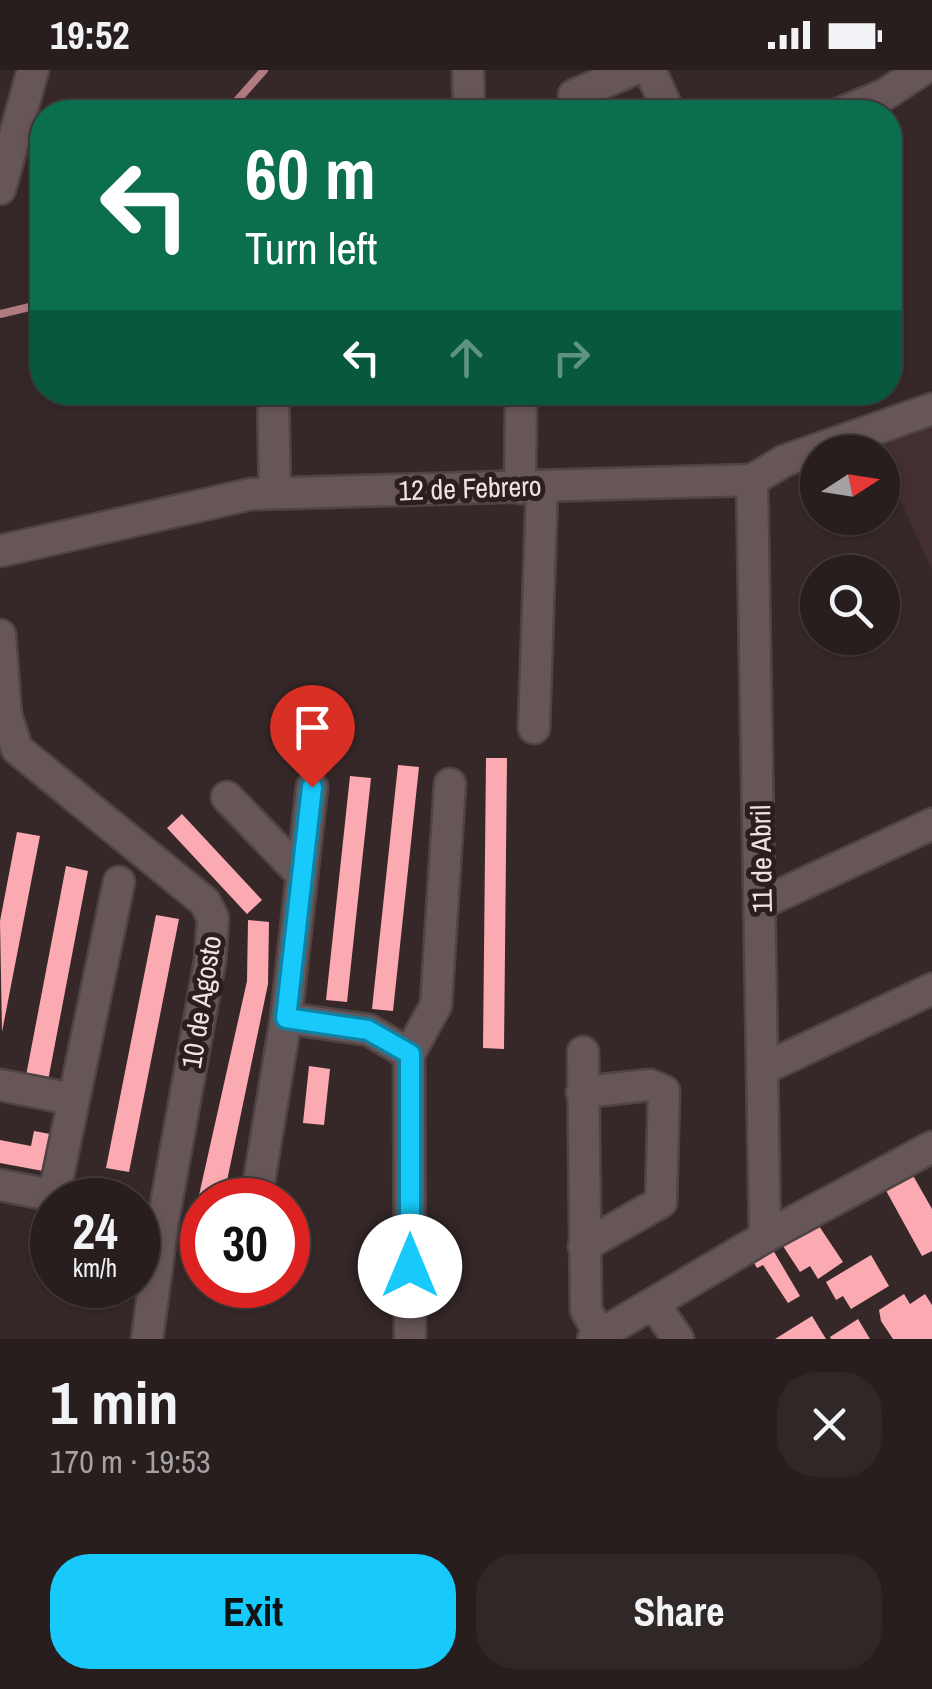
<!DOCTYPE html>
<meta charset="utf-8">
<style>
:root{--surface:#281e1e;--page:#302727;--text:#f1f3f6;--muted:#a5a2a4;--line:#443c3c;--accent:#18cafc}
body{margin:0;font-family:"Archivo Narrow",sans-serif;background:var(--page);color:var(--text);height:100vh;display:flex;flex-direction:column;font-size:38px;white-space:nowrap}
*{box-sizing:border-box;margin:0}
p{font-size:32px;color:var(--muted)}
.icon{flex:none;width:55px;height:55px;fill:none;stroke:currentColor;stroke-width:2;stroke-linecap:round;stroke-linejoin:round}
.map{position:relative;height:1269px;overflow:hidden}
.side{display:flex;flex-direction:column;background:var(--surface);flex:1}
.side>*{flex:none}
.top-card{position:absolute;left:30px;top:30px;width:872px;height:305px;border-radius:40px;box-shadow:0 2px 8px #0004,0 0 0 2px var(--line);background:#0b6e4f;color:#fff;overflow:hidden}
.needle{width:65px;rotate:78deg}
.buttons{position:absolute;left:800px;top:365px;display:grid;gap:20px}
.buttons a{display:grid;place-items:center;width:100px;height:100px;border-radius:50%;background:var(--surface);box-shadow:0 2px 8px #0004,0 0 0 2px var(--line);font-size:50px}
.speed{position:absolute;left:30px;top:1108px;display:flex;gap:20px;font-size:50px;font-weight:700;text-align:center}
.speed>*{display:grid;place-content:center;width:130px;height:130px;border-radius:50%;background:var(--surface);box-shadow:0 2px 8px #0004,0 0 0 2px var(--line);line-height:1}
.speed small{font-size:25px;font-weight:400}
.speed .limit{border:15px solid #d22;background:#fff;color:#111}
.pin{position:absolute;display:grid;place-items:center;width:85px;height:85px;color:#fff;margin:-102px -42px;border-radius:50% 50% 50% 0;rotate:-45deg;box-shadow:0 0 10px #0007}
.pin .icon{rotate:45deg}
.me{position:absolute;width:110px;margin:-55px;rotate:0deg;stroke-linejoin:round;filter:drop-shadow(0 0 8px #0008)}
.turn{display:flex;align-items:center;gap:35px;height:210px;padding:0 50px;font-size:45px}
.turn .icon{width:130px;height:130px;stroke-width:2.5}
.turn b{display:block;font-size:70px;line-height:85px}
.lanes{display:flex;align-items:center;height:95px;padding:0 50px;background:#0003;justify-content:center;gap:50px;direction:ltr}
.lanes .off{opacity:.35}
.round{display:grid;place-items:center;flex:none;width:105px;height:105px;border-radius:40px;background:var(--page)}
.head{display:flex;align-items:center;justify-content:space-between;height:170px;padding:0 50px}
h1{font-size:60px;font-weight:800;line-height:75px}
.primary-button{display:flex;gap:20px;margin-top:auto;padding:20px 50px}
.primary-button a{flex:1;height:115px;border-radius:40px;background:var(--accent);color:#111;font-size:40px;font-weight:800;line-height:115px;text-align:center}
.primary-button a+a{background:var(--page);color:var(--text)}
.status{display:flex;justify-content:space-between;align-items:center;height:70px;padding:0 50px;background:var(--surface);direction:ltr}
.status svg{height:28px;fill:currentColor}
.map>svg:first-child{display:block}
.built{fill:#442f30}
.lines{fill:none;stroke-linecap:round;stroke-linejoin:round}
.stream{stroke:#b17b81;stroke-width:8}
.building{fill:#fcaab1}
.minor-casing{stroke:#4f4344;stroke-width:35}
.minor{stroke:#675657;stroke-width:30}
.route-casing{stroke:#1083a4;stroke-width:25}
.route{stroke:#18cafc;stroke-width:18}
.labels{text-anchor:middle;stroke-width:10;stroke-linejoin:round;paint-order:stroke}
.street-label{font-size:28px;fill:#ede3e4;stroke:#2c1e1f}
</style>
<div class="status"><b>19:52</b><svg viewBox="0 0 49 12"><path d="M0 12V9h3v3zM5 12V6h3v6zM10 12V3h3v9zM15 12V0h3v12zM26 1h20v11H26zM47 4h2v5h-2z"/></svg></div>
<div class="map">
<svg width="932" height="1269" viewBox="0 0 932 1269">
<rect width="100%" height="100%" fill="#362828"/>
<!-- built -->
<path class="built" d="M932 355V500L876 376Z"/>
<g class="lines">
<!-- stream -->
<path class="stream" d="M227 42 264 0
M0 244 42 234"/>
</g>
<!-- building -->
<path class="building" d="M486 688H507L504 979 483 978Z
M398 695 419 697 393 941 372 939Z
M350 706 371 708 347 932 326 930Z
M182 744 262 830 247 844 167 758Z
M17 762 40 766 2 962 0 851Z
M66 796 88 801 47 1016 25 1011Z
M156 845 179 849 129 1102 106 1098Z
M248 850 269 852 268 914 223 1130H202V1144L195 1143 247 911Z
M309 996 330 999 324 1055 303 1053Z
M34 1061 50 1064 43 1101 0 1093V1070L31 1076Z
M911 1102 932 1139V1181L922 1186 884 1117Z
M817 1153 843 1192 818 1209 810 1196 800 1202 783 1176Z
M773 1180 800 1226 788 1233 763 1195 757 1198 753 1191Z
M871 1185 889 1216 851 1239 843 1226 836 1230 826 1212Z
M904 1224 910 1234 925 1224 932 1235V1269H893L881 1251 879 1240Z
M812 1246 826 1269H775Z
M858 1249 870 1269H831L830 1267Z"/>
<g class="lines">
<defs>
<path id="minor" d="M468 0 469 42
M650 0 669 42
M574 25 633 0
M843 42 884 25 922 0
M0 119 33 0
M273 322 275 423
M752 410 765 1167
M520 418 521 322
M0 481 251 424 752 410 784 391 932 339
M0 565 6 645 17 679 205 832 213 848 210 891 163 1151 147 1269
M534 658 542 417
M227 727 301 804
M762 833 932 754
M286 948 369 960 409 984
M583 982 586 1240 600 1265
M409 984 410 1269
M409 984 436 935 450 714
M763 999 932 919
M0 1015 72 1029
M582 1022 650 1015 664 1021 661 1132 584 1176
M0 1115 70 1129
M54 1125 119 812
M256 1130 286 948 312 717
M654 1234 678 1269
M593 1269 765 1167 932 1077"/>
</defs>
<!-- minor casing -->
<use href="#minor" class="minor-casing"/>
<!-- minor -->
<use href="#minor" class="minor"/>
</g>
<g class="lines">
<defs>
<path id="route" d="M312 717 286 948 368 960 410 984V1196"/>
</defs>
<!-- route casing -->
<use href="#route" class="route-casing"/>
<!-- route -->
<use href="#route" class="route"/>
</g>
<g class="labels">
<!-- street labels -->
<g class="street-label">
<text transform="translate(470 418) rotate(-2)" y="10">12 de Febrero</text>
<text transform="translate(761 789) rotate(-91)" y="10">11 de Abril</text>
<text transform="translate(201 932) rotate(-81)" y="10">10 de Agosto</text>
</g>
</g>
</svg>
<div class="buttons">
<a><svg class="needle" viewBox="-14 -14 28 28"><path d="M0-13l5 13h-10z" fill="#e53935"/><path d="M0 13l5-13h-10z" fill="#a5a2a4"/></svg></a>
<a><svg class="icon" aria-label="search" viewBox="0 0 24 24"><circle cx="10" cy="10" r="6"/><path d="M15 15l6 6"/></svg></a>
</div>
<div class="speed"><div>24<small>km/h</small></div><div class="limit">30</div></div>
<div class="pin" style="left:312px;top:717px;background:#d93025"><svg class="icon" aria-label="arrive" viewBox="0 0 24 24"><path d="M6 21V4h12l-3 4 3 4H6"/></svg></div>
<svg class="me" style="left:410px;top:1196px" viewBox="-20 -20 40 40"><circle r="19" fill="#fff"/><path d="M0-13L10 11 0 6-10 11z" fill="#18cafc"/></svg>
<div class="top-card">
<div class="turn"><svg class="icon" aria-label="left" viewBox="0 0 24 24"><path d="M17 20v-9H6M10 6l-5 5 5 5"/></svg><div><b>60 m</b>Turn left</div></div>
<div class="lanes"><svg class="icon" aria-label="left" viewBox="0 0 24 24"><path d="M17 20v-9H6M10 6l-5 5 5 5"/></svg><svg class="icon off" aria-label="ahead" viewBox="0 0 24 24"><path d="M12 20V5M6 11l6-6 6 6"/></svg><svg class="icon off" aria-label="right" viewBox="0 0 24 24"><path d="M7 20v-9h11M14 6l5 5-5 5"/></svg></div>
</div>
</div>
<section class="side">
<div class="head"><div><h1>1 min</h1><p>170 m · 19:53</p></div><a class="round"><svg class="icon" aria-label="close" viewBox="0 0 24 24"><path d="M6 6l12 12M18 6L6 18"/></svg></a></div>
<div class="primary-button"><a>Exit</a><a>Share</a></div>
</section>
